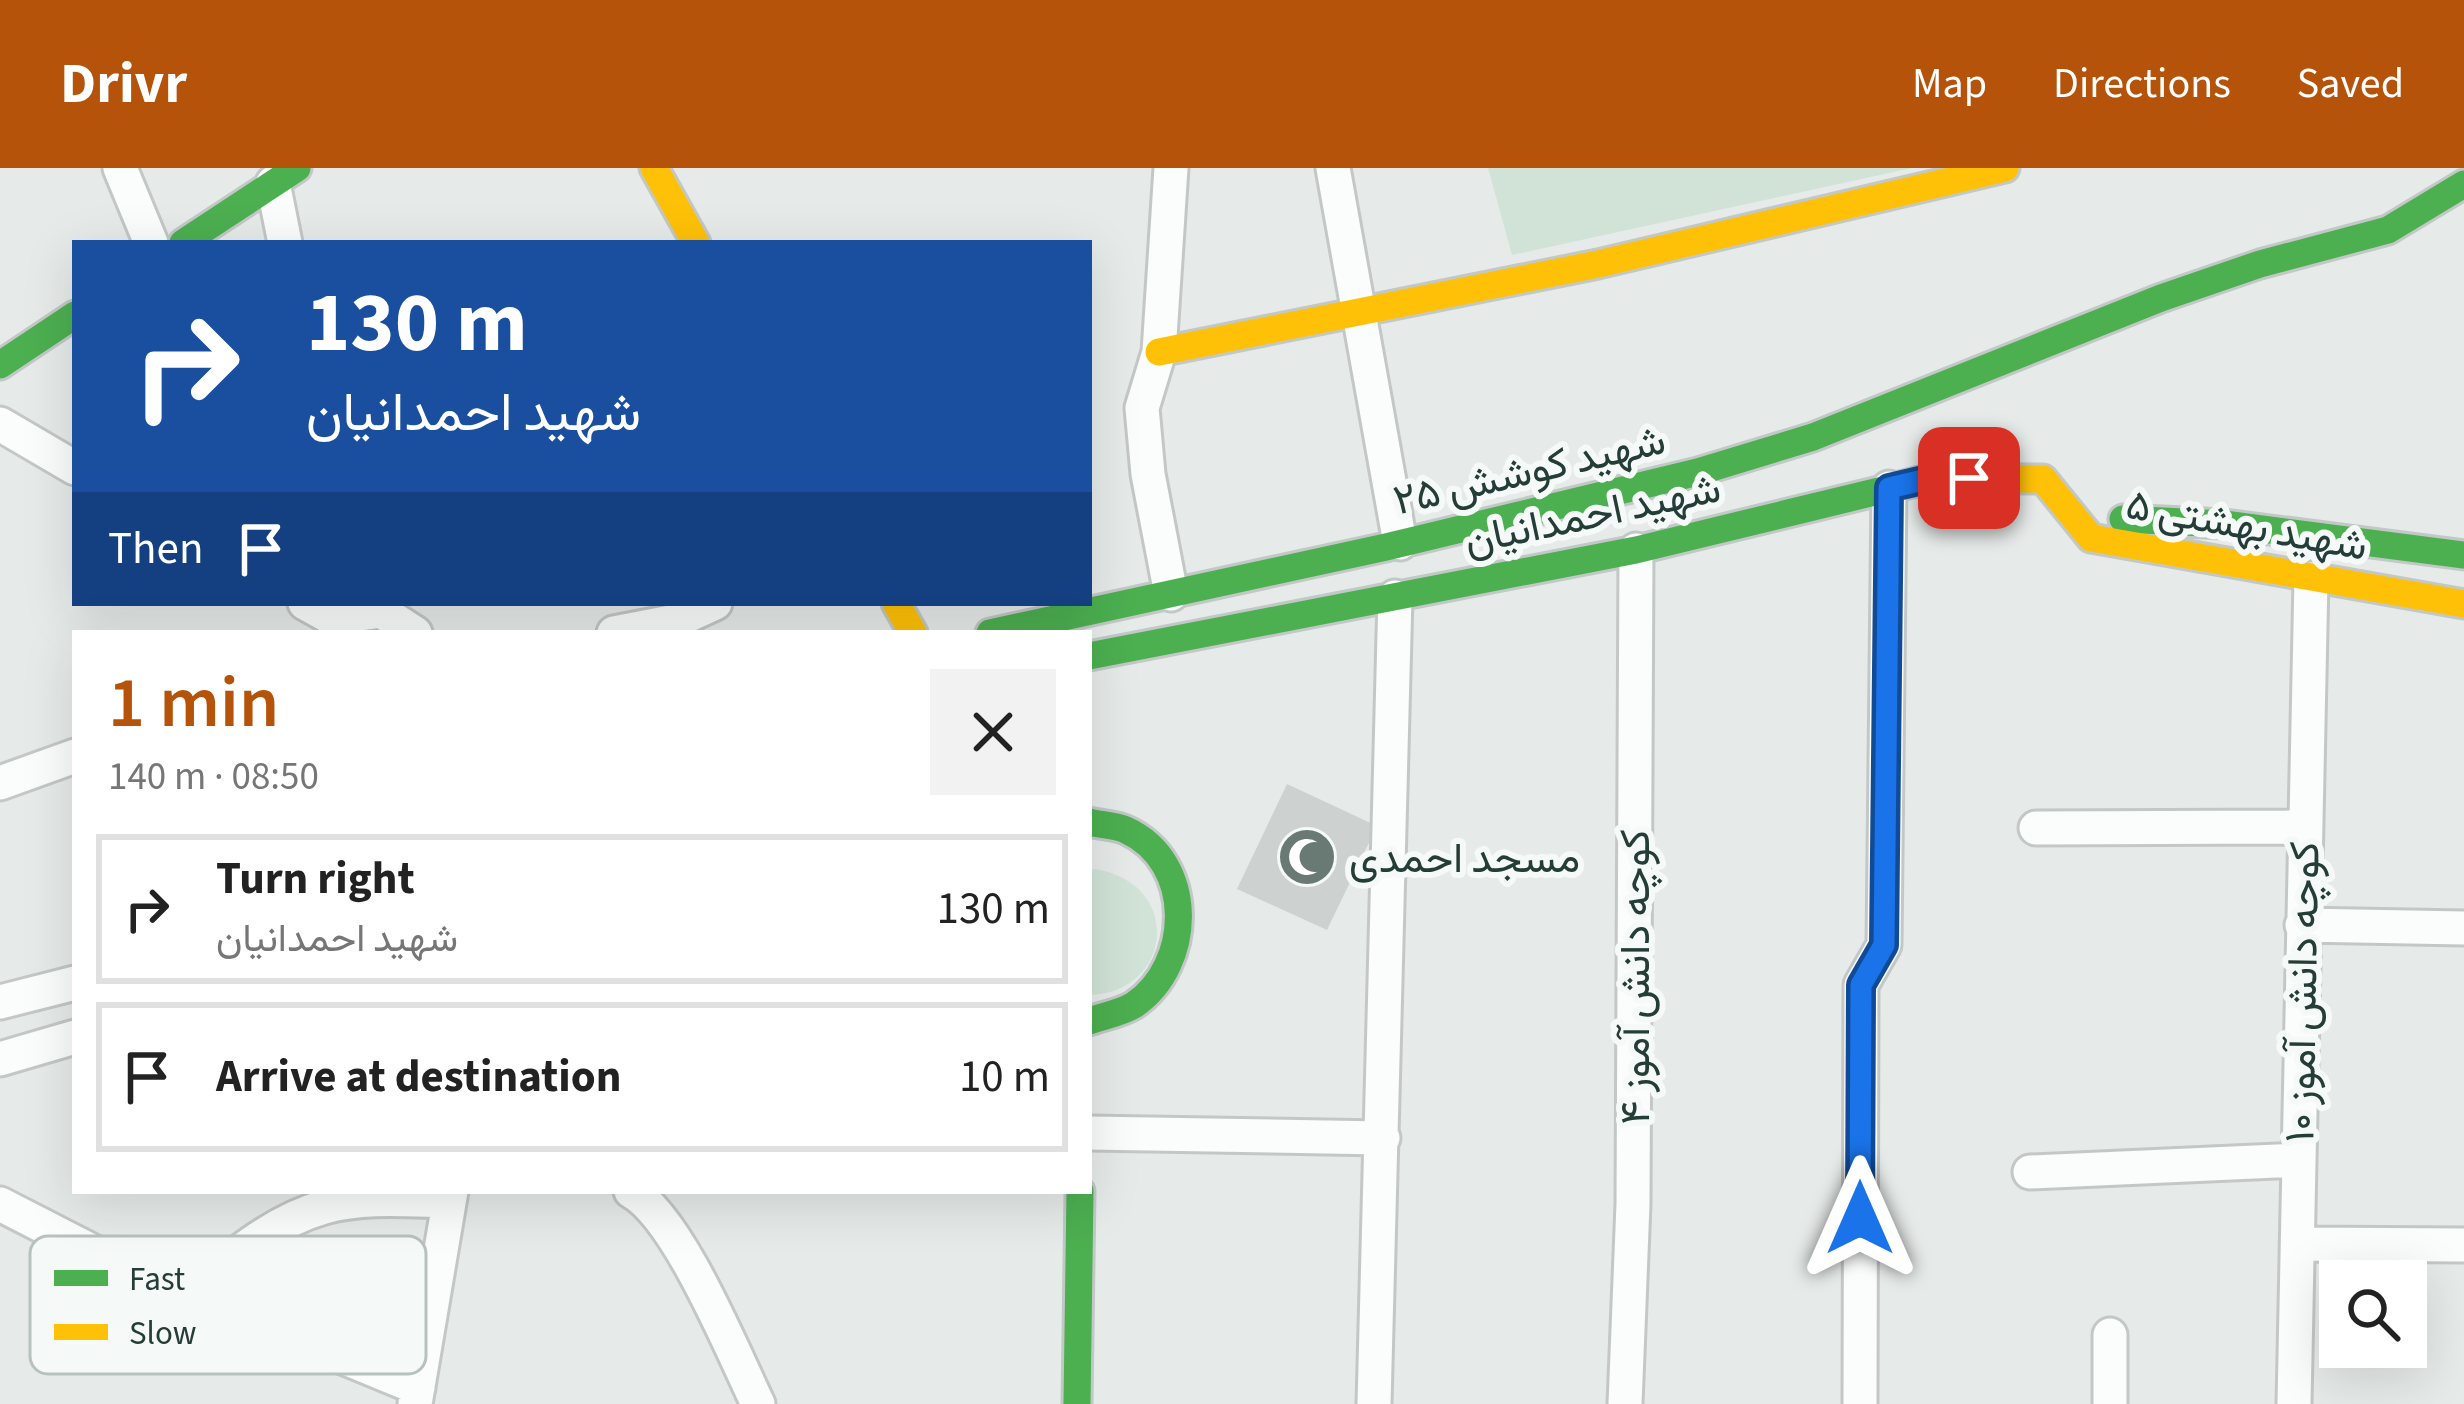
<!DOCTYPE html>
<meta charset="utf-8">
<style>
:root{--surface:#fff;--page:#f2f2f2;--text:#222;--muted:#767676;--line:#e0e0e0;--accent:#b45309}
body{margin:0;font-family:"Source Sans 3",Vazirmatn,sans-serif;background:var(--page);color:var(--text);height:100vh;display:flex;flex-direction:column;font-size:45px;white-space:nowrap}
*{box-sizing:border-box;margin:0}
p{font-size:39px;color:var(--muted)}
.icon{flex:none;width:66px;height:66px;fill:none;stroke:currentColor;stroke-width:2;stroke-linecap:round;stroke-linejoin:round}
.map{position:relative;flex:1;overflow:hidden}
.drawer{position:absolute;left:72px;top:462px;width:1020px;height:564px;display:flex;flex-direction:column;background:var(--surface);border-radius:0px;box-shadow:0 12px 48px #0002}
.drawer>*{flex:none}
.guide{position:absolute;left:72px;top:72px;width:1020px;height:366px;border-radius:0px;box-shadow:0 12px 48px #0002;background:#1a4fa0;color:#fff;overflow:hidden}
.tools{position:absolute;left:2319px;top:1092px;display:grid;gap:24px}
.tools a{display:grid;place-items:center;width:108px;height:108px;border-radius:0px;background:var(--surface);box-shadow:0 12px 48px #0002;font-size:60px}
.pin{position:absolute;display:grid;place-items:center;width:102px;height:102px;color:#fff;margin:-51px;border-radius:24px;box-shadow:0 6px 18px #0006}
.me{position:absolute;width:132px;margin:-66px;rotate:0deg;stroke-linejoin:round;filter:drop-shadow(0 0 9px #0008)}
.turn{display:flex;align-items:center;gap:42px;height:252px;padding:0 36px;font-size:54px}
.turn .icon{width:156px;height:156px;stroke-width:2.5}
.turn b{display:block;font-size:84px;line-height:102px}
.then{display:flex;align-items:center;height:114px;padding:0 36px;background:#0003;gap:24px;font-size:45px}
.round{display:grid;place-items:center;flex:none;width:126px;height:126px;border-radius:0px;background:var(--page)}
.head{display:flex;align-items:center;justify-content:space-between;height:204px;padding:0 36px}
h1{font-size:72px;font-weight:600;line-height:90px;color:var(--accent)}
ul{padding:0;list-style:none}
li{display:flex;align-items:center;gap:36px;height:150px;margin:0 24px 18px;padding:0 12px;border:6px solid var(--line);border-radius:0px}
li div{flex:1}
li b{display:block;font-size:45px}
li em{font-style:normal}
header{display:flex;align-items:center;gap:72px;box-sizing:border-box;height:168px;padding:0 60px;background:var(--accent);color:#fff}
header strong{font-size:57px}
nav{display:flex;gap:66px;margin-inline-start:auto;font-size:42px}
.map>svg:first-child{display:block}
.green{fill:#d1e3d7}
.building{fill:#cdd2d0}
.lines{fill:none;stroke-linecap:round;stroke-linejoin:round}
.street-casing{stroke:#c3c8c6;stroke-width:39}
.fast-casing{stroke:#c2c8c6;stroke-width:33}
.slow-casing{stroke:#c2c8c6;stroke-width:33}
.street{stroke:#fbfcfc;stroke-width:33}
.fast{stroke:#4caf50;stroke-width:27}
.slow{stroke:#ffc107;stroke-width:27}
.route-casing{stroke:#114b97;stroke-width:30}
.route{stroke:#1a73e8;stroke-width:21}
.labels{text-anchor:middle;stroke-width:12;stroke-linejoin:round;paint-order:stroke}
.street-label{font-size:42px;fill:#253d37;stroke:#f5f9f7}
.poi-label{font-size:42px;fill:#253d37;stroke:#f5f9f7;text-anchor:start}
.key{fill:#f5f9f7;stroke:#b7c1bd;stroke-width:3}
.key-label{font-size:33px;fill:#253d37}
</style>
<header>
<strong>Drivr</strong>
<nav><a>Map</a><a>Directions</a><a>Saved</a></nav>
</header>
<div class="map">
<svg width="2464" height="1236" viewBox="0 0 2464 1236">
<rect width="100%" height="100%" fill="#e6ebe9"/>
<!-- green -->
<path class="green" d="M1488 0H1912L1512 87Z
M1095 701C1184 715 1173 825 1089 827V702Z"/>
<!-- building -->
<path class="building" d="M1287 616 1377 658 1327 762 1237 721Z"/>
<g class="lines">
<defs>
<path id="street" d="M120 0 151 75
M1171 0 1159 184 1142 240 1148 306 1171 426
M1333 0 1400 375
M273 15 285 75
M0 256 75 300
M305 435 332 450 381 443 415 465
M614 465 676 453 715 435
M0 615 75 588
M2036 660 2303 659
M2302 757 2464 760
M0 834 75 815
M0 891 75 869
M1089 965 1383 970
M2030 1004 2299 992
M631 1023C678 1049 733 1184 758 1236
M0 1036 115 1095 418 1220
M2300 1076 2464 1077
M187 1126C229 1092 271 1054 324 1039 364 1028 407 1032 448 1033
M415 1236 451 1023
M1374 1236 1395 429
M1625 1236 1633 1036 1636 382
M1860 1236 1861 817 1884 777 1889 320
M2110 1236V1167
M2294 1236 2311 411"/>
<path id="fast" d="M183 75 297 0
M0 197 75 147
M2123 351 2224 356 2464 387
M990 465 1386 379 1698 304 1813 269 2161 130 2260 96 2388 62 2464 16
M1089 488 1636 382 1916 314
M1089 654C1100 657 1116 657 1126 662 1196 694 1193 797 1134 837 1121 845 1103 848 1089 853
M1077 1236 1080 1023"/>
<path id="slow" d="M654 0 696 75
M1159 184 1598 96 2005 0
M1916 314 1932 310 2043 311 2091 370 2464 436
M896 435 913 465"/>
</defs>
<!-- street casing -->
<use href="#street" class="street-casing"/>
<!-- fast casing -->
<use href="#fast" class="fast-casing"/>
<!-- slow casing -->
<use href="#slow" class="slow-casing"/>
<!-- street -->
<use href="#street" class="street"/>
<!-- fast -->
<use href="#fast" class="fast"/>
<!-- slow -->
<use href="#slow" class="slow"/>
</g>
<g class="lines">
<defs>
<path id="route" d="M1860 1050 1861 817 1884 777 1889 320 1932 310H1969"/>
</defs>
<!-- route casing -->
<use href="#route" class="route-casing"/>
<!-- route -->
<use href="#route" class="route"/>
</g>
<!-- icons -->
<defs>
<symbol id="mosque-disc" viewBox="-11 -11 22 22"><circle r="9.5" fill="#697a75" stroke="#f5f9f7"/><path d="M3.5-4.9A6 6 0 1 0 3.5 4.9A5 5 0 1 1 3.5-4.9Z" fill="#fff"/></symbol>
</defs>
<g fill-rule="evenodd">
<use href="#mosque-disc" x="1274" y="656" width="66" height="66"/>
</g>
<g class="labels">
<!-- street labels -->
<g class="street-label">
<text transform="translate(1529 301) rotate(-13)" y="15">شهید کوشش ۲۵</text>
<text transform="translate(1592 345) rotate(-12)" y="15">شهید احمدانیان</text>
<text transform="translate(2247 356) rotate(10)" y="15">شهید بهشتی ۵</text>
<text transform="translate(1634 809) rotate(-90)" y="15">کوچه دانش آموز ۴</text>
<text transform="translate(2301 824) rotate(-89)" y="15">کوچه دانش آموز ۱۰</text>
</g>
<!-- poi labels -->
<g class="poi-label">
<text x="1349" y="704">مسجد احمدی</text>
</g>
</g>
<!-- legend -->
<rect x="30" y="1068" width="396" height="138" rx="18" class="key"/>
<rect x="54" y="1102" width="54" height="16" fill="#4caf50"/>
<rect x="54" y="1156" width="54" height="16" fill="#ffc107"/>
<g class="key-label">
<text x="129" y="1122">Fast</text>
<text x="129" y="1176">Slow</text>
</g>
</svg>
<div class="tools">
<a><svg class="icon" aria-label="search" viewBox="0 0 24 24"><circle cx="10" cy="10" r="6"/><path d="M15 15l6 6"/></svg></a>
</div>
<div class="pin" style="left:1969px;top:310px;background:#d93025"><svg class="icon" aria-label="arrive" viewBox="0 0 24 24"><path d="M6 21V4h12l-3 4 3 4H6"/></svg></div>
<svg class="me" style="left:1860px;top:1050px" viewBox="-20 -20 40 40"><path d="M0-17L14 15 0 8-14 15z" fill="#1a73e8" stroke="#fff" stroke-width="4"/></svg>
<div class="guide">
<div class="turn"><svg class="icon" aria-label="right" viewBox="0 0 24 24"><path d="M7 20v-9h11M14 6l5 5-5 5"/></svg><div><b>130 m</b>شهید احمدانیان</div></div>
<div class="then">Then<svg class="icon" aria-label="arrive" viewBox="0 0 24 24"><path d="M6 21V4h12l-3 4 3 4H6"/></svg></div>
</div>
<section class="drawer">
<div class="head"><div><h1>1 min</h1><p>140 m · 08:50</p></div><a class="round"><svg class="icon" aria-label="close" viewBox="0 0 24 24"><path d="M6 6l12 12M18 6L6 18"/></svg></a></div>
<ul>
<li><svg class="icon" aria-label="right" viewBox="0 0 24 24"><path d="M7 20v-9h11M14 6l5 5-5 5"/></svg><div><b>Turn right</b><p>شهید احمدانیان</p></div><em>130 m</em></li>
<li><svg class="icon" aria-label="arrive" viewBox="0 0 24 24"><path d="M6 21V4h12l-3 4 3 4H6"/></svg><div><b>Arrive at destination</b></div><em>10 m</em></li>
</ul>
</section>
</div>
